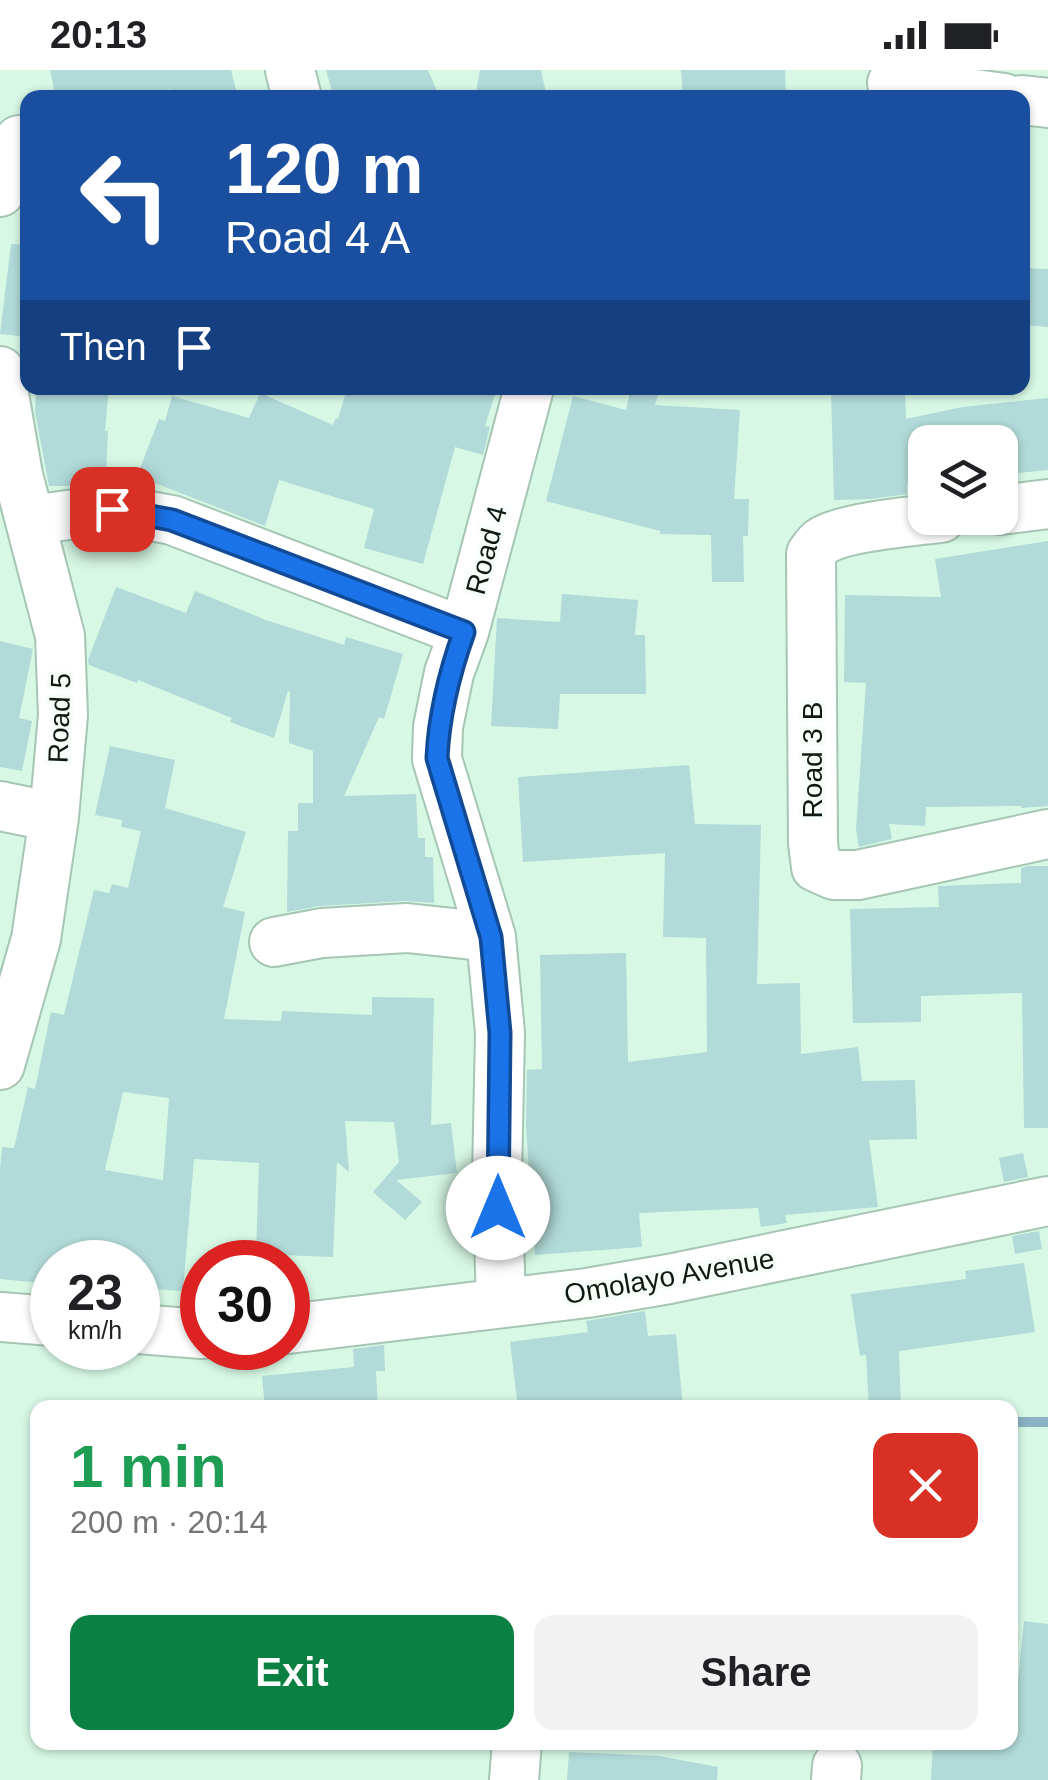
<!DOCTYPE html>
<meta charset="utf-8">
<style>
:root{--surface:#fff;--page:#f2f2f2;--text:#202124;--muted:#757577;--accent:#0b8043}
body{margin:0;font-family:Helvetica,sans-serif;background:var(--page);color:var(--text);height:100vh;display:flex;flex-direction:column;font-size:38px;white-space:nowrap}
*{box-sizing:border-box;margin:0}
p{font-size:32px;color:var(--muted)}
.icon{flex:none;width:55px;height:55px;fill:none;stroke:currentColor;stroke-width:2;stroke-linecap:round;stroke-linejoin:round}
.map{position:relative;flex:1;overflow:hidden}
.panel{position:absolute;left:30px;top:1330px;width:988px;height:350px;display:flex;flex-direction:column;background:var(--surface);border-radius:20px;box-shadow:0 2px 8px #0004}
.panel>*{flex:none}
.banner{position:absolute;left:20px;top:20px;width:1010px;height:305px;border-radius:20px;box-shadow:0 2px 8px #0004;background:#1a4fa0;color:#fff;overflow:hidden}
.controls{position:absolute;left:908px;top:355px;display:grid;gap:20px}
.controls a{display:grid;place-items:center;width:110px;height:110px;border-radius:20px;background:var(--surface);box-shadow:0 2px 8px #0004;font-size:50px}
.speed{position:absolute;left:30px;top:1170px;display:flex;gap:20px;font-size:50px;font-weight:700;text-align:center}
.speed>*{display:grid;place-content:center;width:130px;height:130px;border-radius:50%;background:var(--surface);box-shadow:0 2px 8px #0004;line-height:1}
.speed small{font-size:25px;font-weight:400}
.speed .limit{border:15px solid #d22;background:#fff;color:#111}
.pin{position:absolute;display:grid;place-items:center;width:85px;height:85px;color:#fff;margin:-42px;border-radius:20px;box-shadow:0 5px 15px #0006}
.me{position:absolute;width:110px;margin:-55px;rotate:0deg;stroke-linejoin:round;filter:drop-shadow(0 0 8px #0008)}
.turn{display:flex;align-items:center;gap:35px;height:210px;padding:0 40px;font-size:45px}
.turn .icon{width:130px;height:130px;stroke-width:2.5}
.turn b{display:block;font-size:70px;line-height:85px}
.then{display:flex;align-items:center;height:95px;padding:0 40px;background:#0003;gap:20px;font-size:38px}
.round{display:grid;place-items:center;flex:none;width:105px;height:105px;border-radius:20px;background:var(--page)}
.summary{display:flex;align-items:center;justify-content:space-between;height:170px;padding:0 40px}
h1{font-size:60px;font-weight:600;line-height:75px;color:#1e9e55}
.action{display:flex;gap:20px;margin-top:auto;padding:20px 40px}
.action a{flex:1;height:115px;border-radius:20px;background:var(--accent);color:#fff;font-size:40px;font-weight:600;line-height:115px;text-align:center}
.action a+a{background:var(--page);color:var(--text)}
.status{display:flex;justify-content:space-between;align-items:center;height:70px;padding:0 50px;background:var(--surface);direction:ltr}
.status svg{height:28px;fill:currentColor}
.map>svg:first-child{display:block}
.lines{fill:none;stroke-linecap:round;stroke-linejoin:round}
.stream{stroke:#8ab2c3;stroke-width:10}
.building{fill:#b1dad8;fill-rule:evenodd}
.minor-casing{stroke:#a6c6b4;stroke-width:52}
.minor{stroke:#fff;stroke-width:48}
.route-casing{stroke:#114b97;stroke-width:25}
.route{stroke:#1a73e8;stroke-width:18}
.labels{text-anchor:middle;stroke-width:8;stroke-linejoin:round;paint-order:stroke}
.street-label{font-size:28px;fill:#0d1913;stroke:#f7fefa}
</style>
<div class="status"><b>20:13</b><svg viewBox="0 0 49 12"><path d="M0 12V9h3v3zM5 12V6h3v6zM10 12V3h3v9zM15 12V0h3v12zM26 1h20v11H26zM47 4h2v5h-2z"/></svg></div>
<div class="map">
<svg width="1048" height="1710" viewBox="0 0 1048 1710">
<rect width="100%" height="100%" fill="#d7f8e5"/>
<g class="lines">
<!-- stream -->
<path class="stream" d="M1010 1352H1048"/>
</g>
<!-- building -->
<path class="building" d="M50 0H231L238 28H171L170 19 138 28H56Z
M326 0H428L440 28H334Z
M480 0H541L547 28H475Z
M681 0H785L786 23 723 28H683Z
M11 174 28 175V267L0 264Z
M1022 198 1048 199V257L1022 255Z
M36 318H109L105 361H108L106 404H75V416H49L35 342Z
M347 318H497L485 356 490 357 483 385 455 377 423 494 364 478 374 439 279 410 265 456 137 406 159 349 165 351 172 326 249 348 260 323 333 355 336 348 338 349Z
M631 318H660L655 335 740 340 734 429H749L748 466H743L744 512H712L711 465 660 464V461L546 431 573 326 626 340Z
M905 318 906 349 962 337 1048 328V400L1000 405V372H925V410L907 413V424L871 429 834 430 831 320Z
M1048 471V736L1021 738V736L926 737 925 756 889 754 892 769 859 777 856 759 866 613 844 612 845 525 941 527 935 489Z
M116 517 186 543 195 521 266 550 344 575 346 567 403 584 384 649 379 647 344 726 416 724 418 768H425V787H433L434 833 405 831 320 836 287 842 288 761H298V733H313V681L289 673 290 622 288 621 274 668 230 652 232 648 138 610 137 613 89 595 88 590Z
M562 524 638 530 635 565H645L646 624H560L558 659 491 656 497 548 560 552Z
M0 571 33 579 19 648 32 651 22 701 0 697Z
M110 676 175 690 165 738 246 762 223 837 245 842 224 949 281 951 282 941 372 945V927L434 928 431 1055 451 1053 457 1103 396 1110 422 1132 405 1150 373 1122 399 1092 394 1052 345 1051 349 1102 337 1092 333 1187 256 1184 259 1093 194 1089 183 1221 138 1218V1192H52V1214L0 1209V1100L2 1077 14 1078 28 1017 35 1019 51 942 64 945 94 820 109 823 112 814 128 818 141 761 121 757 122 750 95 745ZM123 1022 169 1028 163 1110 105 1100Z
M689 695 695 754 761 755 757 914 800 913 801 984 858 977 862 1011 915 1010 917 1069 869 1070 878 1137 785 1145 787 1153 761 1157 758 1138 639 1143 642 1177 535 1185 526 1057 527 1000 542 999 540 885 626 883 628 992 707 982 706 868 663 867 665 783 523 792 518 707Z
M1028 796H1048V1058H1024L1022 923 921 926V952L853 953 850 839 939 837 938 816 1021 813V798Z
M1023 1083 1028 1107 1004 1112 999 1088Z
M1039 1161 1042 1179 1015 1184 1012 1166Z
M1024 1193 1035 1262 899 1281 901 1338H869L866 1285 860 1286 851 1224 966 1209 965 1201Z
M645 1241 648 1266 676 1264 683 1338H518L510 1272 588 1262 586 1251Z
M384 1275 385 1301H376L378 1338H265L262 1306 354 1297 353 1279Z
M1024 1551 1048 1554V1710H931L933 1672H1012Z
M569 1682 659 1686 718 1697 717 1710H567Z"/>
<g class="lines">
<defs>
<path id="minor" d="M290 0 297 28
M892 13 1004 28
M1022 30 1048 33
M0 122 19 70
M0 301 18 405 60 566 63 645 54 747 36 869 0 995
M1000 440 1048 434
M941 448C914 451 841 457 821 472 817 475 814 480 811 484L813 773 816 797 834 805H858L1048 764
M31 450 112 439 172 450 464 562
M0 736 54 747
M274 872 322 863 407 858 491 867
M501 1232 497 1106 500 963 491 867 437 689 438 657 449 603 464 562 529 318
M0 1247 52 1251
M138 1259 202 1264
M288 1259 587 1223 669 1209 1048 1131
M514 1710 517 1672
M836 1710 837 1696"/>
</defs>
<!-- minor casing -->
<use href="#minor" class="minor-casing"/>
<!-- minor -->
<use href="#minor" class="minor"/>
</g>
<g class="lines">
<defs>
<path id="route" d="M112 439 172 450 464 562C449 604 439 644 437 688L491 867 500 963 498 1138"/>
</defs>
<!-- route casing -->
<use href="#route" class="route-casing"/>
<!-- route -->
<use href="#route" class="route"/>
</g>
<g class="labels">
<!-- street labels -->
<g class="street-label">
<text transform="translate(486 480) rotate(-75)" y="10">Road 4</text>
<text transform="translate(59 648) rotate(-88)" y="10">Road 5</text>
<text transform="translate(812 690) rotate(-90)" y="10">Road 3 B</text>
<text transform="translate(669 1206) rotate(-10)" y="10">Omolayo Avenue</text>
</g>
</g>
</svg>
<div class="controls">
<a><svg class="icon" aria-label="layers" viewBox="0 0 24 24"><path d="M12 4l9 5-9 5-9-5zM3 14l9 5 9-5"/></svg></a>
</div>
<div class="speed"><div>23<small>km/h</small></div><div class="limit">30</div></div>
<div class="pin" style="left:112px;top:439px;background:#d93025"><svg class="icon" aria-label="arrive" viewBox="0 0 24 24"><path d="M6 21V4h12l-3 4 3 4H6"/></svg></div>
<svg class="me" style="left:498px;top:1138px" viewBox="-20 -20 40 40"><circle r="19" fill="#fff"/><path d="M0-13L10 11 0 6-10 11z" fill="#1a73e8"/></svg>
<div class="banner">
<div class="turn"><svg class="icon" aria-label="left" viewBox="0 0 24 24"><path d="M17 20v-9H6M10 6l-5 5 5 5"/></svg><div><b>120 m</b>Road 4 A</div></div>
<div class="then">Then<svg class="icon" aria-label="arrive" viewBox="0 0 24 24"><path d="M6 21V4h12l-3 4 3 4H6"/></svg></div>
</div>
<section class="panel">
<div class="summary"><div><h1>1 min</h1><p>200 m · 20:14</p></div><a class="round" style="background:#d93025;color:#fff"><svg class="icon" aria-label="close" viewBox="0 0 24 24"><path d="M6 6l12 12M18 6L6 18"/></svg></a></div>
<div class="action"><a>Exit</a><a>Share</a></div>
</section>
</div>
